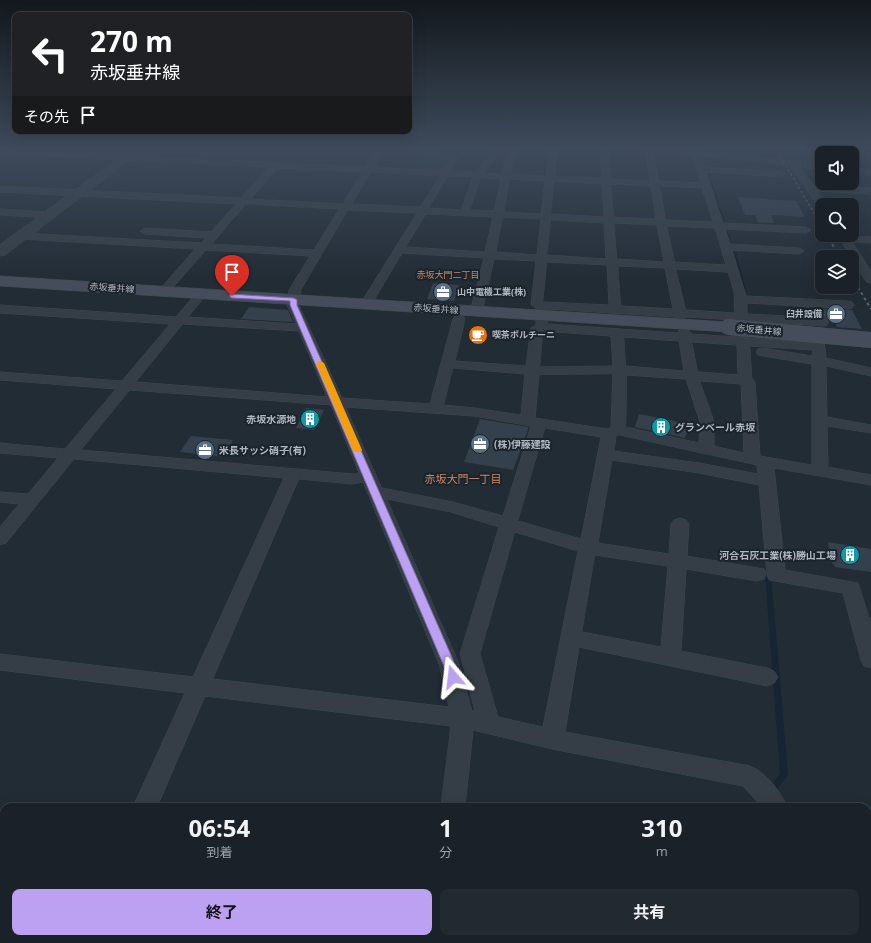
<!DOCTYPE html>
<html lang="ja">
<meta charset="utf-8">
<style>
:root{--surface:#1a2128;--page:#232930;--text:#f1f3f6;--muted:#9fa3a8;--line:#383e45;--accent:#bca0f2}
body{margin:0;font-family:"Open Sans","Noto Sans JP",sans-serif;background:var(--page);color:var(--text);height:100vh;display:flex;flex-direction:column;font-size:15px;white-space:nowrap}
*{box-sizing:border-box;margin:0}
p{font-size:13px;color:var(--muted)}
.icon{flex:none;width:22px;height:22px;fill:none;stroke:currentColor;stroke-width:2;stroke-linecap:round;stroke-linejoin:round}
.map{position:relative;flex:1;overflow:hidden}
.details{position:absolute;left:0px;top:803px;width:871px;height:140px;display:flex;flex-direction:column;background:var(--surface);border-radius:12px 12px 0 0;box-shadow:0 4px 16px #0002,0 0 0 1px var(--line)}
.details>*{flex:none}
.top-card{position:absolute;left:12px;top:12px;width:400px;height:122px;border-radius:8px;box-shadow:0 4px 16px #0002,0 0 0 1px var(--line);background:#202124;color:#fff;overflow:hidden}
.controls{position:absolute;left:815px;top:146px;display:grid;gap:8px}
.controls a{display:grid;place-items:center;width:44px;height:44px;border-radius:8px;background:var(--surface);box-shadow:0 4px 16px #0002,0 0 0 1px var(--line);font-size:20px}
.pin{position:absolute;display:grid;place-items:center;width:34px;height:34px;color:#fff;margin:-41px -17px;border-radius:50% 50% 50% 0;rotate:-45deg;box-shadow:0 0 4px #0007}
.pin .icon{rotate:45deg}
.me{position:absolute;width:44px;margin:-22px;rotate:343deg;stroke-linejoin:round;filter:drop-shadow(0 0 3px #0008)}
.turn{display:flex;align-items:center;gap:14px;height:84px;padding:0 12px;font-size:18px}
.turn .icon{width:52px;height:52px;stroke-width:2.5}
.turn b{display:block;font-size:28px;line-height:34px}
.then{display:flex;align-items:center;height:38px;padding:0 12px;background:#0003;gap:8px;font-size:15px}
.eta{display:flex;justify-content:space-evenly;align-items:center;height:68px;text-align:center}
.eta b{font-size:24px;font-weight:700;line-height:28px}
.primary-button{display:flex;gap:8px;margin-top:auto;padding:8px 12px}
.primary-button a{flex:1;height:46px;border-radius:8px;background:var(--accent);color:#111;font-size:16px;font-weight:700;line-height:46px;text-align:center}
.primary-button a+a{background:var(--page);color:var(--text)}
.map>svg:first-child{display:block}
.green{fill:#243637}
.lines{fill:none;stroke-linecap:round;stroke-linejoin:round}
.stream{fill:#172432;fill-rule:evenodd}
.building{fill:#34404c}
.minor-casing{stroke:#3f4750;stroke-width:1}
.tertiary-casing{stroke:#3f4750;stroke-width:1}
.secondary-casing{stroke:#3f4750;stroke-width:1}
.minor{fill:#353e46;fill-rule:evenodd}
.tertiary{fill:#353e46;fill-rule:evenodd}
.secondary{fill:#444d59;fill-rule:evenodd}
.rail-far1{stroke:#58626d;stroke-width:1.5;stroke-dasharray:2.5 2.5;stroke-linecap:butt}
.rail{stroke:#58626d;stroke-width:2;stroke-dasharray:3 3;stroke-linecap:butt}
.secondary-bridge-casing{stroke:#3f4750;stroke-width:16;stroke-linecap:butt}
.secondary-bridge{stroke:#444d59;stroke-width:16}
.route{fill:#bca0f2;stroke:#7a689d}
.slow{fill:#f59e0b}
.labels{text-anchor:middle;stroke-width:4;stroke-linejoin:round;paint-order:stroke}
.far-neighbourhood-label{font-size:9px;fill:#c98965;stroke:#1b232b}
.far-street-label{font-size:9px;fill:#b0b8c3;stroke:#1b232b}
.far-poi-label{font-size:9px;font-weight:bold;fill:#b0b8c3;stroke:#1b232b;text-anchor:start}
.poi-label{font-size:10px;font-weight:bold;fill:#b0b8c3;stroke:#1b232b;text-anchor:start}
.neighbourhood-label{font-size:11px;fill:#c98965;stroke:#1b232b}
</style>
<div class="map">
<svg width="871" height="943" viewBox="0 0 871 943">
<rect width="100%" height="100%" fill="#222c35"/>
<!-- green -->
<path class="green" d="M424 155 452 158 445 172 410 170Z"/>
<g class="lines">
<!-- stream -->
<path class="stream" d="M699 148H701L732 243 731 244 728 243Z
M733 251 736 252 746 291 745 292 742 291 732 252Z
M768 572 770 573 771 574 788 775 774 793 771 794 768 793 767 791 768 789 780 774 765 574 766 573Z
M624 939H634L632 943H622Z"/>
</g>
<!-- building -->
<path class="building" d="M738 197 796 201 805 217 771 215 774 223 758 222 755 215H745Z
M433 283 459 285 454 301 427 299Z
M249 307 288 310 293 322 241 319Z
M815 309 852 310 862 329 837 327 834 320 819 316Z
M306 408 324 410 314 430 296 428Z
M639 414 689 424 685 438 635 427Z
M480 419 529 427 513 470 464 462Z
M191 436 233 440 224 457 180 452Z
M828 542 871 549V572L835 567 833 563 831 562Z"/>
<g class="lines">
<defs>
<path id="minor" d="M377 148H385L374 167 443 171 450 160 429 156 425 154 430 148H438L435 152 455 156 459 158 451 171 476 172 490 154 491 148H499L498 154 484 173 502 174 508 148H516L511 174 546 176 549 148H557L555 176 602 178 600 148H608L611 179 650 181 645 151 634 150 630 148H683L690 149V148H698L699 151 707 153 795 161 813 185 871 188V194L817 191 827 205H822V208L819 207 789 165 701 156 704 167 781 171 785 174 781 177 706 172 723 223 806 227 811 230 806 233 725 229 730 244 799 248 804 251 799 254 732 250 746 296 848 301 852 302 854 305 852 308 848 309 747 303V314L823 318 827 319 829 322 827 325 823 326 748 321 749 338 819 343 824 344 825 347 826 358 871 368V376L826 366 827 417 871 425V433L827 426 828 467 871 475V485L774 468 785 570 858 583 871 624V668L864 666 861 660 843 593 769 580 767 575 759 485 699 473 612 460 598 543 669 554 671 524 674 520 680 518 686 520 689 524 687 556 764 569 766 574 764 579 757 581 686 569 681 651 767 668 774 671 778 677 774 683 767 686 579 647 565 732 750 766C767 773 780 791 787 807H762L743 786 552 749 473 730 465 807H441L451 726 205 696 157 807H133L185 693 0 670V654L193 677 284 478 74 459 6 543 0 545V527L19 504 0 502V492L28 494 58 458 0 453V443L65 449 116 389 0 380V372L122 381 170 324 0 313V305L176 317 197 292H205L207 294 188 317 296 324 287 305 289 290 310 256 206 250 168 293H160L158 291 160 289 195 249 21 239 16 236 21 233 201 243 206 238 145 234 140 231 145 228 211 232 236 204 0 192V186L241 198 269 167 0 154V150L365 167ZM653 151 692 155 701 183 659 181ZM278 168 362 172 343 204 251 199ZM371 172 440 176 420 207 352 204ZM448 176 473 177 461 210 429 208ZM481 178 501 179 494 211 470 210ZM510 179 545 181 541 214 504 212ZM554 181 602 184 604 217 551 214ZM611 184 651 186 656 219 614 217ZM660 186 702 188 713 222 666 220ZM246 204 339 209 314 250 212 244ZM348 210 417 213 360 304 362 307H370L402 253 484 258 470 312 472 315H480L482 312 494 259 536 261 531 305 536 308V325L531 328 526 366 455 361 465 319 463 316H455L453 319 430 404 342 398 299 305 301 290ZM426 214 493 217 485 252 406 247ZM503 217 541 219 537 255 496 252ZM551 220 604 223 606 259 547 255ZM614 223 657 225 664 262 617 259ZM667 226 715 228 726 265 675 262ZM547 262 607 265 609 305 543 302ZM618 266 665 268 673 309 621 306ZM676 269 728 272 734 291 735 313 686 310ZM548 309 675 317 677 320 681 321 687 317 736 320V337L691 334 688 329H680L678 333 548 324ZM183 324 299 331 327 397 136 382ZM543 331 611 336 613 366 540 367ZM624 337 679 341 684 371 626 366ZM692 342 737 345 738 375 698 372ZM750 346 813 350 812 356 763 348 758 349 756 352 758 355 763 356 812 364V465L760 456 755 382 752 378ZM453 368 525 374 521 415 474 408 444 405ZM613 374 611 428 607 429 535 418 539 375ZM627 375 686 379 700 422 699 443 626 427ZM700 381 741 384 744 453 714 446V422ZM130 390 331 405 359 473 353 474 81 450ZM346 407 474 416 531 426 503 516 453 502 382 488ZM545 428 601 437 581 539 518 521ZM620 435 757 465 758 474 699 463 614 451 616 436ZM299 479 353 484 363 482 439 664 449 707 213 679ZM387 499 451 512 499 527 460 654 475 711H472L459 664ZM515 532 578 551 543 727 498 717 480 654ZM595 555 668 566 661 647 582 632Z
M799 148H807L809 151 825 153H822V156L803 155Z
M858 148H866L871 155V159L852 158V154H862Z
M0 209 50 212 55 215 50 218 0 215Z
M838 235 871 237V243L852 242 871 271V283L867 282 865 280Z
M4 926V939H28L30 943H0V928Z
M867 936 870 943H841L839 939H867Z
M73 939H101L99 943H71Z
M417 939H445L444 943H416Z"/>
<path id="tertiary" d="M133 148H145L5 255 0 256V245Z
M792 160 822 164V170L788 165 786 163Z
M852 167 871 170V176L852 173Z"/>
<path id="secondary" d="M0 276 728 322 734 323 737 327 734 331 728 332 0 286Z"/>
</defs>
<!-- minor casing -->
<use href="#minor" class="minor-casing"/>
<!-- tertiary casing -->
<use href="#tertiary" class="tertiary-casing"/>
<!-- secondary casing -->
<use href="#secondary" class="secondary-casing"/>
<!-- minor -->
<use href="#minor" class="minor"/>
<!-- tertiary -->
<use href="#tertiary" class="tertiary"/>
<!-- secondary -->
<use href="#secondary" class="secondary"/>
<!-- rail-far1 -->
<path class="rail-far1" d="M775 148 822 226
M827 235 830 240"/>
<!-- rail -->
<path class="rail" d="M829 239 840 257
M852 277 871 309"/>
<defs>
<path id="secondary-bridge" d="M728 327 871 340"/>
</defs>
<!-- secondary-bridge casing -->
<use href="#secondary-bridge" class="secondary-bridge-casing"/>
<!-- secondary-bridge -->
<use href="#secondary-bridge" class="secondary-bridge"/>
</g>
<!-- sky -->
<linearGradient id="sky" x2="0" y2="1"><stop stop-color="#13181d"/><stop offset="0.53" stop-color="#3e4b5c"/><stop offset="1" stop-color="#3e4b5c" stop-opacity="0"/></linearGradient>
<rect width="871" height="280" fill="url(#sky)"/>
<!-- route -->
<path class="route" d="M230 294 294 298 297 300V305L455 664 459 677 457 681 453 682 448 681 443 664 290 305V301L232 298 230 297Z"/>
<!-- slow -->
<path class="slow" d="M320 361 324 363 362 450 361 452H355L353 450 316 363Z"/>
<!-- icons -->
<defs>
<symbol id="office-disc" viewBox="-11 -11 22 22"><circle r="9.5" fill="#5c6f8a" stroke="#1b232b"/><path d="M-6-3h4V-5.5h4V-3h4V5H-6ZM-1-4.5V-3h2v-1.5ZM-6 0V1H6V0Z" fill="#fff"/></symbol>
<symbol id="cafe-disc" viewBox="-11 -11 22 22"><circle r="9.5" fill="#e8710a" stroke="#1b232b"/><path d="M-5.5-4.5H6V0H3Q3 3.5 0 3.5H-2.5Q-5.5 3.5-5.5 0ZM3-3.2v2h1.7v-2ZM-6 4.5H4V6H-6Z" fill="#fff"/></symbol>
<symbol id="building-disc" viewBox="-11 -11 22 22"><circle r="9.5" fill="#0f9aa8" stroke="#1b232b"/><path d="M-4-6H4V6H1V3H-1V6H-4ZM-2.5-4.3h1.7v1.8h-1.7ZM.8-4.3h1.7v1.8H.8ZM-2.5-1h1.7V.8h-1.7ZM.8-1h1.7V.8H.8Z" fill="#fff"/></symbol>
</defs>
<g fill-rule="evenodd">
<use href="#office-disc" x="432" y="281" width="22" height="22"/>
<use href="#office-disc" x="825" y="303" width="22" height="22"/>
<use href="#cafe-disc" x="467" y="324" width="22" height="22"/>
<use href="#building-disc" x="299" y="408" width="22" height="22"/>
<use href="#building-disc" x="650" y="416" width="22" height="22"/>
<use href="#office-disc" x="469" y="433" width="22" height="22"/>
<use href="#office-disc" x="194" y="439" width="22" height="22"/>
<use href="#building-disc" x="839" y="544" width="22" height="22"/>
</g>
<g class="labels">
<!-- far-neighbourhood labels -->
<g class="far-neighbourhood-label">
<text x="448" y="278">赤坂大門二丁目</text>
</g>
<!-- far-street labels -->
<g class="far-street-label">
<text transform="translate(112 288) rotate(4)" y="3">赤坂垂井線</text>
<text transform="translate(436 309) rotate(4)" y="3">赤坂垂井線</text>
<text transform="translate(759 330) rotate(5)" y="3">赤坂垂井線</text>
</g>
<!-- far-poi labels -->
<g class="far-poi-label">
<text x="457" y="295">山中電機工業(株)</text>
<text x="822" y="317" text-anchor="end">臼井設備</text>
<text x="492" y="338">喫茶ポルチーニ</text>
</g>
<!-- poi labels -->
<g class="poi-label">
<text x="296" y="423" text-anchor="end">赤坂水源地</text>
<text x="675" y="431">グランベール赤坂</text>
<text x="494" y="448">(株)伊藤建設</text>
<text x="219" y="454">米長サッシ硝子(有)</text>
<text x="836" y="559" text-anchor="end">河合石灰工業(株)勝山工場</text>
</g>
<!-- neighbourhood labels -->
<g class="neighbourhood-label">
<text x="463" y="483">赤坂大門一丁目</text>
</g>
</g>
</svg>
<div class="controls">
<a><svg class="icon" aria-label="sound" viewBox="0 0 24 24"><path d="M4 9h4l5-4v14l-5-4H4zM17 9q2 3 0 6"/></svg></a>
<a><svg class="icon" aria-label="search" viewBox="0 0 24 24"><circle cx="10" cy="10" r="6"/><path d="M15 15l6 6"/></svg></a>
<a><svg class="icon" aria-label="layers" viewBox="0 0 24 24"><path d="M12 4l9 5-9 5-9-5zM3 14l9 5 9-5"/></svg></a>
</div>
<div class="pin" style="left:232px;top:296px;background:#d93025"><svg class="icon" aria-label="arrive" viewBox="0 0 24 24"><path d="M6 21V4h12l-3 4 3 4H6"/></svg></div>
<svg class="me" style="left:453px;top:677px" viewBox="-20 -20 40 40"><path d="M0-17L14 15 0 8-14 15z" fill="#bca0f2" stroke="#fff" stroke-width="4"/></svg>
<div class="top-card">
<div class="turn"><svg class="icon" aria-label="left" viewBox="0 0 24 24"><path d="M17 20v-9H6M10 6l-5 5 5 5"/></svg><div><b>270 m</b>赤坂垂井線</div></div>
<div class="then">その先<svg class="icon" aria-label="arrive" viewBox="0 0 24 24"><path d="M6 21V4h12l-3 4 3 4H6"/></svg></div>
</div>
<section class="details">
<div class="eta">
<div><b>06:54</b><p>到着</p></div>
<div><b>1</b><p>分</p></div>
<div><b>310</b><p>m</p></div>
</div>
<div class="primary-button"><a>終了</a><a>共有</a></div>
</section>
</div>
